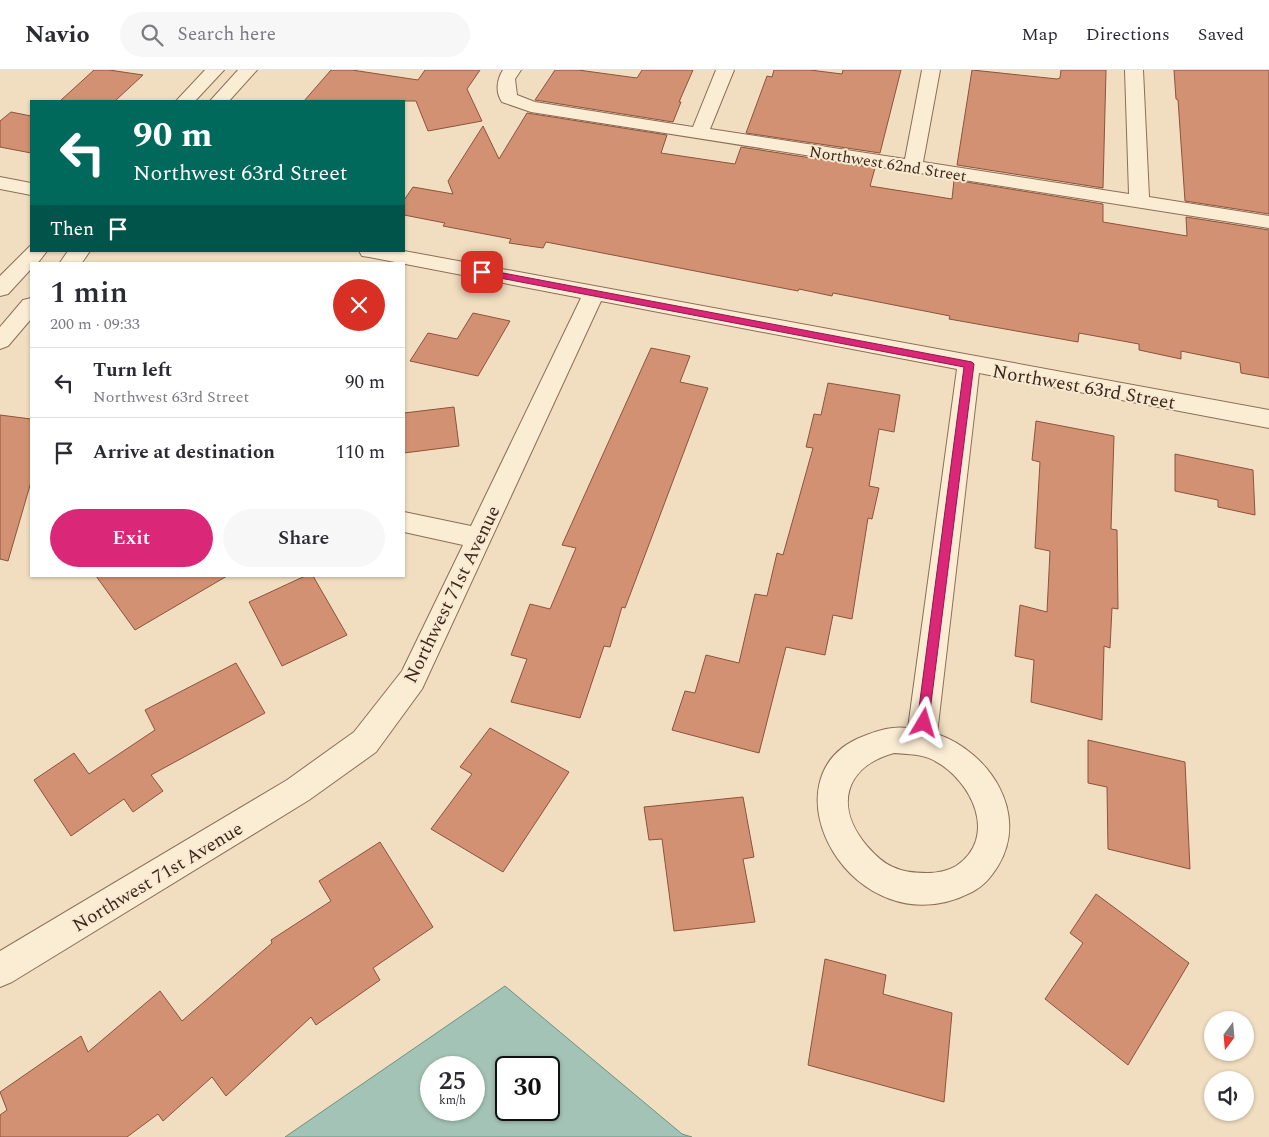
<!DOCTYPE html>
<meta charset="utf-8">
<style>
:root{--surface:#fff;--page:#f7f7f7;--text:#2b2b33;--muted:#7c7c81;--line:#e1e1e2;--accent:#db2777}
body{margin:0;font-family:Spectral,serif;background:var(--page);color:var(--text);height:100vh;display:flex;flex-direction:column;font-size:19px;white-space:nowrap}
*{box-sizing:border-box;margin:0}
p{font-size:16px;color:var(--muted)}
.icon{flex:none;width:28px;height:28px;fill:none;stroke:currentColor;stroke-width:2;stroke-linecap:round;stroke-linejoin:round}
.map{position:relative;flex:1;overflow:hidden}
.drawer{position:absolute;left:30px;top:192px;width:375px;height:315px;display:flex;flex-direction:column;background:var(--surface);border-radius:0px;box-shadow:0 1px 4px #0004}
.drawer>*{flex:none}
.hud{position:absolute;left:30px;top:30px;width:375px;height:152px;border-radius:0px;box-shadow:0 1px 4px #0004;background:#00695c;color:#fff;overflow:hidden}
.needle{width:32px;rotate:196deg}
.buttons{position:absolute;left:1204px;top:941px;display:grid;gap:10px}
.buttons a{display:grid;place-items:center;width:50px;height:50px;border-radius:50%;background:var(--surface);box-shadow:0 1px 4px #0004;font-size:25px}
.speed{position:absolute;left:420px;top:986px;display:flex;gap:10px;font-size:25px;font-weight:700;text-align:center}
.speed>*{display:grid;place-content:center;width:65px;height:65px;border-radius:50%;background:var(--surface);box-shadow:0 1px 4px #0004;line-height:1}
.speed small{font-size:12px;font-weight:400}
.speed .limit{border:2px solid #111;border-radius:8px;background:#fff;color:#111}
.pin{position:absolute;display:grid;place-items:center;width:42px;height:42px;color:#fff;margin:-21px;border-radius:10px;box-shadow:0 2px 8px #0006}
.me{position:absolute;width:55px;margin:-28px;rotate:7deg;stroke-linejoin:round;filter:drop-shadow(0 0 4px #0008)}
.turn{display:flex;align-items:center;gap:18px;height:105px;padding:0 20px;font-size:22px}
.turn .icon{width:65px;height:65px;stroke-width:2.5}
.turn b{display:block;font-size:35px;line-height:42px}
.then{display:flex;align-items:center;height:48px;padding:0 20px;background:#0003;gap:10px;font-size:19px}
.round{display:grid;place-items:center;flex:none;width:52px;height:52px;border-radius:26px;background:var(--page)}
.summary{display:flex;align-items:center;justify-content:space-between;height:85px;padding:0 20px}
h1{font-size:30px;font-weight:600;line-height:38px}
.action{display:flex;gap:10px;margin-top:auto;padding:10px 20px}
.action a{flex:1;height:58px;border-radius:30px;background:var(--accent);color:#fff;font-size:20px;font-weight:600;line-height:58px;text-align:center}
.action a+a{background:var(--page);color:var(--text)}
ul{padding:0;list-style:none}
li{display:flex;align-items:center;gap:15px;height:70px;padding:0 20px;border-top:1px solid var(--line)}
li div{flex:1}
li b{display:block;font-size:19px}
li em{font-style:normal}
header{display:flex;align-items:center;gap:30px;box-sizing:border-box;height:70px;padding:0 25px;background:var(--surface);border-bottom:1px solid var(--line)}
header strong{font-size:24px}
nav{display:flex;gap:28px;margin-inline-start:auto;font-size:18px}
.search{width:350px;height:45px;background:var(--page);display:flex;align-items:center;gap:12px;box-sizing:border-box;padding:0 18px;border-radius:28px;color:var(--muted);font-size:19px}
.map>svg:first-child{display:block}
.water{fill:#a3c3b6;stroke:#6a9284;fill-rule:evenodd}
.building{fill:#d29173;stroke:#8d533b}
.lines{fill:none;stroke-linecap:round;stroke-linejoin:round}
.minor-casing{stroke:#8c6e57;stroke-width:2}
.minor{fill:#fbecd4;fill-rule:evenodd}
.route{fill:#db2777;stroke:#8e194d}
.labels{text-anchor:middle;stroke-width:4;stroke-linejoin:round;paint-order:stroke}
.far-street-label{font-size:16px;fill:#3a281c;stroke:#f8e9d0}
.street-label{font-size:19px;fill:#3a281c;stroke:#f8e9d0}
</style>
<header>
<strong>Navio</strong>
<div class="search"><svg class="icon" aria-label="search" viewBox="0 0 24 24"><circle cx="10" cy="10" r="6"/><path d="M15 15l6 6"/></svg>Search here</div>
<nav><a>Map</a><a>Directions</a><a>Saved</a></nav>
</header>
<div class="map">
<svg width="1269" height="1067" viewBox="0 0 1269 1067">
<rect width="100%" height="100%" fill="#f1dec0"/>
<!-- water -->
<path class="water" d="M505 916 682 1064 692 1067H285ZM431 998H474V1040H431ZM506 998H549V1040H506Z"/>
<!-- building -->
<path class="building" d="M94 0H109L143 5 115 31H60Z
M331 0H352L418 10 425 0H480L467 19 482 51 428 61 416 31H304Z
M555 0H578L637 8 642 0H693L679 32H681L673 52 535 30Z
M774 0H810L842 4 843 0H901L880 83 746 63 767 6 772 7Z
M972 0 1057 9 1060 8 1061 0H1106L1103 118 957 95Z
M1174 0H1269V144L1185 131 1178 30 1176 29Z
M11 42 31 46V83L0 77V51Z
M527 43 667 65 661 83 735 94 741 77 875 98 870 116 952 129 954 110 1103 134V152L1187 166 1186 147 1269 160V308L1241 303 1240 293 1181 281V289L1139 280V274L1079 263 1078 272 949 249 950 246 833 223 832 226 799 219 798 221 546 172 543 178 509 173 511 169 443 156 445 153 404 145V130L413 117 453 124 448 111 483 56 499 89Z
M473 243 510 251 478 306 410 291 428 263 457 269Z
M651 278 690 286 680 312 708 318 625 538 622 537 610 577 604 576 580 648 511 632 527 589 511 585 530 534 550 539 576 478 562 475Z
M828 313 900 325 894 362 879 359 869 416 879 418 872 449 868 448 852 549 833 545 825 585 786 577 759 683 672 660 685 621 695 623 706 585 739 593 755 524 767 526 777 483 783 485 813 378 806 377 814 344 821 345Z
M454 337 459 376 404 383V343Z
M0 345 31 349V412L8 491 0 489Z
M1036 351 1114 366 1111 459 1117 460 1118 539 1112 538 1110 578 1104 576 1102 650 1031 632 1034 590 1015 586 1020 535 1047 542 1050 481 1035 478 1040 392 1032 390Z
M1175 384 1253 400 1255 445 1218 437V430L1175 421Z
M96 506H227L135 560Z
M305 506H313L347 565 282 596 249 532Z
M236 593 265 643 151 705 163 721 133 742 124 729 71 766 34 710 74 683 89 704 155 660 145 640Z
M490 658 569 702 503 802 431 759 472 704 460 697Z
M1088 670 1185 692 1190 799 1108 779 1107 717 1088 713Z
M743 727 754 787 743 789 755 852 674 861 662 769 649 770 644 737Z
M380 772 433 857 373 898 380 910 316 955 311 947 226 1026 212 1007 163 1051 158 1044 127 1067H0V1045L7 1040 0 1022 81 966 88 982 160 921 182 951 272 873 271 870 331 831 319 811Z
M1096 824 1189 893 1128 995 1045 929 1083 873 1070 863Z
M825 889 886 905 883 924 952 943 944 1032 808 995Z"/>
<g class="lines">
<defs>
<path id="minor" d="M205 0H224L195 31H176Z
M238 0H257L229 31H210Z
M503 0H521L515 9 517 25 535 32 693 57 716 0H734L710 59 905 89 922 0H940L923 92 1129 124 1125 0H1143L1149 127 1269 146V158L531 42 502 32C495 22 497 9 503 0Z
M0 107 31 113V125L0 119Z
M30 176H31V181H47L37 194H31V199L8 224 0 226V206Z
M68 181H90L81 194H59Z
M359 181H404L1269 340V358L979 303 937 664C989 682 1030 743 998 796 991 807 984 816 972 822 853 883 757 706 864 666 879 660 892 656 908 658L957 299 601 231 422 619 376 682 309 730 12 912 0 917V881L287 710 354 662 402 601 463 475 404 462V442L471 456 581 228 369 187 362 186ZM894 683C907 684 924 684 935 691 972 711 999 767 956 796 947 801 937 803 927 803 916 803 903 802 893 797 883 793 874 784 867 776 834 737 844 697 894 683Z
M31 228V249L8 276 0 279V257L23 230Z"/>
</defs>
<!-- minor casing -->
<use href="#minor" class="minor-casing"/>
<!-- minor -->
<use href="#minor" class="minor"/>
</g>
<!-- route -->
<path class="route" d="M482 199 972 292 974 294 928 657 924 659 919 657 917 653 964 297 479 204 477 202Z"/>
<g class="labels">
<!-- far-street labels -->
<g class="far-street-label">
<text transform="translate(888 93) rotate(9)" y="6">Northwest 62nd Street</text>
</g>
<!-- street labels -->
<g class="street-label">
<text transform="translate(1084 316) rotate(10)" y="7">Northwest 63rd Street</text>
<text transform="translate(451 524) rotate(-64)" y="7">Northwest 71st Avenue</text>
<text transform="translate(157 806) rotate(-31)" y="7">Northwest 71st Avenue</text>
</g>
</g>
</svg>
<div class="buttons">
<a><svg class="needle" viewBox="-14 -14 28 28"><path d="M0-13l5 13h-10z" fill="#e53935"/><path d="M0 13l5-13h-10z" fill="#7c7c81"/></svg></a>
<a><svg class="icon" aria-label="sound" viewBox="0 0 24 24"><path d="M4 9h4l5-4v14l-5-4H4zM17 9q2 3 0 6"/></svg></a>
</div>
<div class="speed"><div>25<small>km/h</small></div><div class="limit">30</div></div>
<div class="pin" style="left:482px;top:202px;background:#d93025"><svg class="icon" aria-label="arrive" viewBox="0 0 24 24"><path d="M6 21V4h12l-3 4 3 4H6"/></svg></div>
<svg class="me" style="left:924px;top:653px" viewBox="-20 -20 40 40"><path d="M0-17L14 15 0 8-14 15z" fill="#db2777" stroke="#fff" stroke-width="4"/></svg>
<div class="hud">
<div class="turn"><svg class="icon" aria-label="left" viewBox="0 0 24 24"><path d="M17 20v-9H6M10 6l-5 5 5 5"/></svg><div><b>90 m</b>Northwest 63rd Street</div></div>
<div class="then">Then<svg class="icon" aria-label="arrive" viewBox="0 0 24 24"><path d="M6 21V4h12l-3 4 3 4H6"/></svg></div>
</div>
<section class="drawer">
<div class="summary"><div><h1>1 min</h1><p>200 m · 09:33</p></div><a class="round" style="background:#d93025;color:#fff"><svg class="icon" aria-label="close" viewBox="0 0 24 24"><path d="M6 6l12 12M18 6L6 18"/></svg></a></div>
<ul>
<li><svg class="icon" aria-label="left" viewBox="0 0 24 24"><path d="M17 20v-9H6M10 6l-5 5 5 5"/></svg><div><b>Turn left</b><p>Northwest 63rd Street</p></div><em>90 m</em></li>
<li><svg class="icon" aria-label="arrive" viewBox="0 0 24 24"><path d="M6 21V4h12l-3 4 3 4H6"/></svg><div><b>Arrive at destination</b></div><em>110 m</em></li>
</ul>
<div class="action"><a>Exit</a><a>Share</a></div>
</section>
</div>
